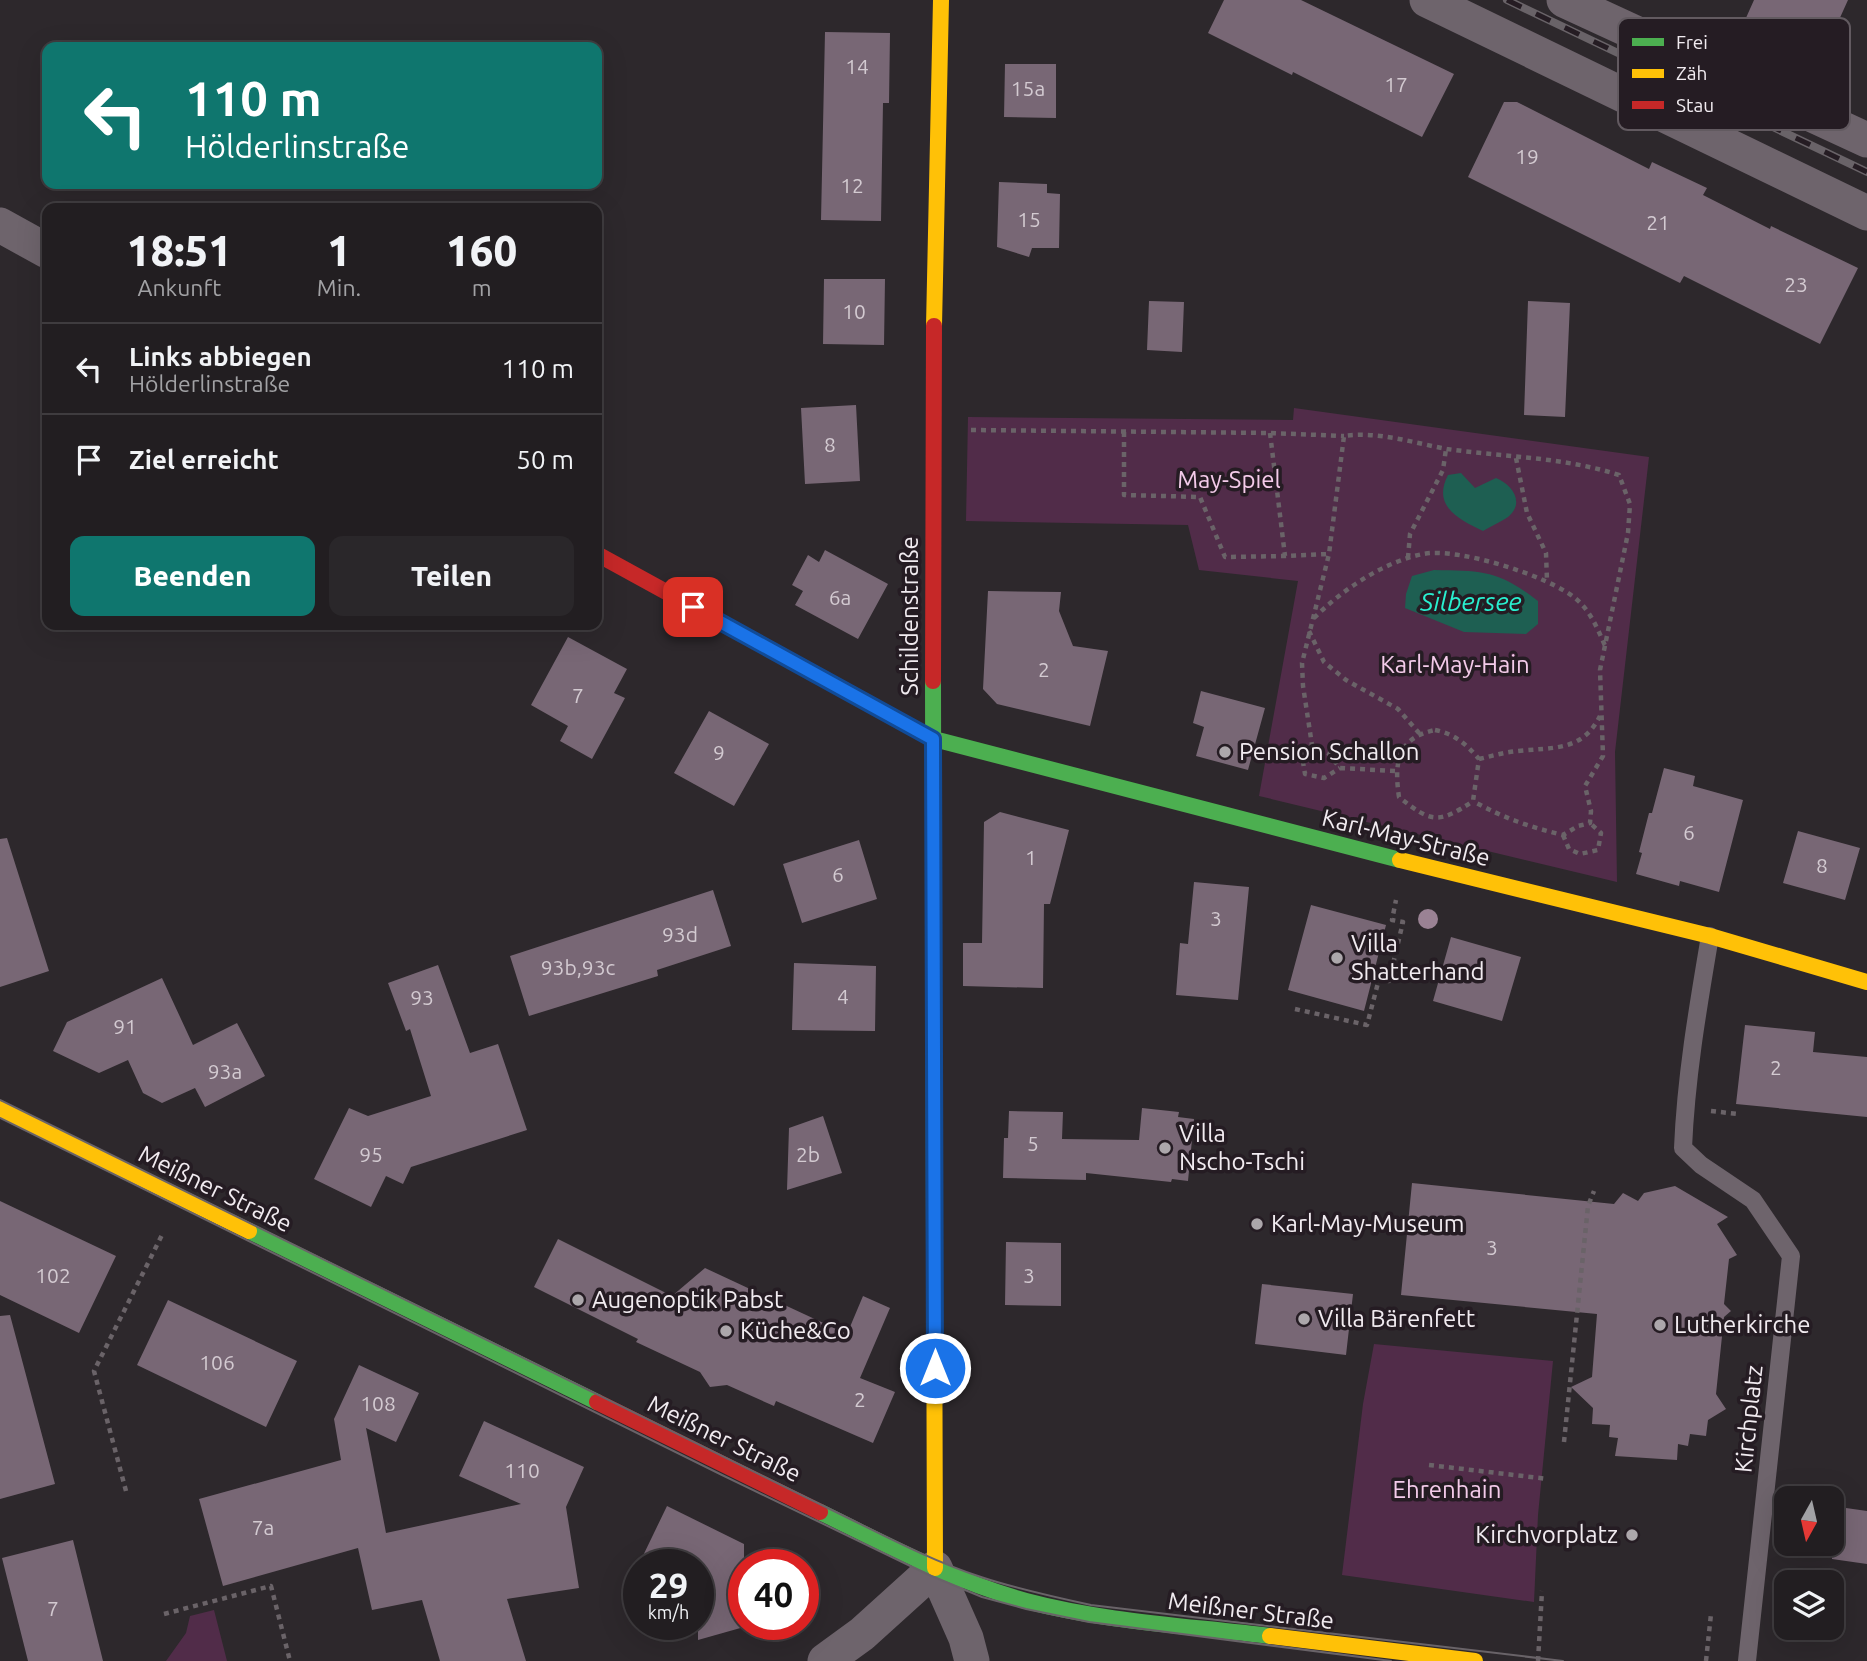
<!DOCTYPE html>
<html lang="de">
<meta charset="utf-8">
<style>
:root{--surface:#221e21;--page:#2a272a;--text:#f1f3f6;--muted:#a2a2a5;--line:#3f3c3f;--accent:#0f766e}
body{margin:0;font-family:Ubuntu,sans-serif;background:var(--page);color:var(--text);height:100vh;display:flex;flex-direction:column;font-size:26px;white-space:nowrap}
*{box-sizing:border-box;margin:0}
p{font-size:23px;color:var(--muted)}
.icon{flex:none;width:38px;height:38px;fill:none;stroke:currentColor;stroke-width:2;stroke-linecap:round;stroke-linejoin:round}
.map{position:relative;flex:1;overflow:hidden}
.panel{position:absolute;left:42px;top:203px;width:560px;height:427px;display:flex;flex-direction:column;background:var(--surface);border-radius:14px;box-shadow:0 7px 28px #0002,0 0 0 2px var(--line)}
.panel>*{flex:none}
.top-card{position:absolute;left:42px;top:42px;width:560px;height:147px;border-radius:14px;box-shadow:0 7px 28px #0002,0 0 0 2px var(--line);background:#0f766e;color:#fff;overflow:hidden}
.needle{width:46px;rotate:188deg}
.tools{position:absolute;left:1774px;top:1486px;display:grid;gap:14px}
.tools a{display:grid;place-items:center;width:70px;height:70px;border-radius:14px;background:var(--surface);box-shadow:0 7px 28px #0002,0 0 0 2px var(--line);font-size:35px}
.speed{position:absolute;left:623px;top:1549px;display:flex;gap:14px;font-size:35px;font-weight:700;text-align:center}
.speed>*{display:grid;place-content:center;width:91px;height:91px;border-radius:50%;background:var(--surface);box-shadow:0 7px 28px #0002,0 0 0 2px var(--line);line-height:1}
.speed small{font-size:18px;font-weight:400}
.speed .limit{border:10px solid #d22;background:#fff;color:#111}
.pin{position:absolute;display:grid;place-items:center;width:60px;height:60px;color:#fff;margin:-30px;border-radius:14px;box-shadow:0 4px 10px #0006}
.me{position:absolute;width:77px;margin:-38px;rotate:0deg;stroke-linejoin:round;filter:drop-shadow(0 0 5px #0008)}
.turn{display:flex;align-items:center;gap:24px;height:147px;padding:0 28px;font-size:32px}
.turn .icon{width:91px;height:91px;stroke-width:2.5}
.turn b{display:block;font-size:49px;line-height:60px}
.eta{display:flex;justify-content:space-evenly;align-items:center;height:119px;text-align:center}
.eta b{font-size:42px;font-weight:800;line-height:49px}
.primary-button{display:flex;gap:14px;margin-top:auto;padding:14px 28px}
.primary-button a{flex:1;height:80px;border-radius:14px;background:var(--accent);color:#fff;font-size:28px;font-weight:800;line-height:80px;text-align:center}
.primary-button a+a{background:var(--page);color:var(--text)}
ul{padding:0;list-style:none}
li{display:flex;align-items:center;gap:21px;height:91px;padding:0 28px;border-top:2px solid var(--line)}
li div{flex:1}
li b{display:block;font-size:26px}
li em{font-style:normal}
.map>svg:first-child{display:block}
.green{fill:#512c49}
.water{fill:#1e5f52}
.building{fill:#786775}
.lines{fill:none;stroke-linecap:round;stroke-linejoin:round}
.path{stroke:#6a6368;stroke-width:4.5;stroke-dasharray:5 5;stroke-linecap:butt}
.lane{stroke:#6e646c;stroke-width:18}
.street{stroke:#6e646c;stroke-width:35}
.fast{stroke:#4caf50;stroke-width:16}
.slow{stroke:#ffc107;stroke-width:16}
.jam{stroke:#c62828;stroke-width:16}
.tram{stroke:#696368;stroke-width:2}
.rail-casing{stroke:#696368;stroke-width:8}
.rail{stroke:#251c23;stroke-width:5;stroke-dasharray:16;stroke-linecap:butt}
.tree{fill:#9a8294}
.route-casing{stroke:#114b97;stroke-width:18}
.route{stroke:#1a73e8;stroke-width:12}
.poi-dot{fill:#aca7ab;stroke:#251c23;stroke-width:2.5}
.labels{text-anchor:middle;stroke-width:7;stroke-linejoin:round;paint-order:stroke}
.number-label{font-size:21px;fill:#d3cad1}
.park-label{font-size:24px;fill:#f4cbea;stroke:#251c23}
.street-label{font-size:24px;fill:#f1ebf0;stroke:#251c23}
.poi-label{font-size:24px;fill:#f1ebf0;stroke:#251c23;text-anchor:start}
.water-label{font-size:26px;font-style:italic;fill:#29efcf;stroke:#251c23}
.key{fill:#251c23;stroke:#625a60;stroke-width:2}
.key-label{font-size:19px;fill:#f1ebf0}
</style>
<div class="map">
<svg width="1867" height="1661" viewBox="0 0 1867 1661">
<rect width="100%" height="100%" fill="#2d282c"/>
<!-- green -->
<path class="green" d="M1294 408 1649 457 1615 752 1617 882 1259 796 1298 581 1199 570 1188 525 966 521 968 417 1293 420Z
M1374 1344 1553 1361 1538 1515 1534 1602 1342 1575 1363 1404Z
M214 1610 227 1661H166L186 1633 190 1616Z"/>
<!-- water -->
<path class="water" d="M1461 473 1475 488 1496 478C1511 484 1526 502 1508 517 1501 522 1491 526 1483 531 1458 519 1432 506 1448 475Z
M1434 570C1483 571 1498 570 1538 601V624L1526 634 1464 632 1405 608 1406 594 1412 576Z"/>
<!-- building -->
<path class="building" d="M1224 0H1301L1454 74 1422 137 1293 72 1292 75 1208 33Z
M1754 0H1848L1815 73 1737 38Z
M825 32 890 33 889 103H883L881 221 821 220Z
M1005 64H1056V118L1004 117Z
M1504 102H1517L1649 169 1652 162 1707 188 1703 195 1770 229 1771 226 1858 268 1820 344 1684 276 1680 283 1468 177Z
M999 182 1047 184V193L1060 194 1059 248H1032L1029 257 997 247Z
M824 279H885L884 345 823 344Z
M1149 301 1184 302 1182 352 1147 350Z
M1528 301 1570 303 1565 417 1524 415Z
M856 405 860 481 805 484 801 408Z
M825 550 888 584 858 639 795 605 803 591 792 585 808 555 819 562Z
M988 591 1061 592 1059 611 1073 646 1108 651 1090 726 997 704 983 689Z
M568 637 627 669 614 693 625 698 592 759 560 741 568 726 531 705Z
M1201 691 1265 708 1248 770 1196 756 1204 727 1193 723Z
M709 711 769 744 734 806 674 773Z
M1664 768 1695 776 1693 786 1743 800 1719 892 1680 881 1679 886 1636 874 1642 853 1639 852 1649 813H1652Z
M1000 812 1069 830 1050 904H1044L1043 988 963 986V943H982L984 822Z
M1798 831 1860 848 1845 900 1783 883Z
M7 838 49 971 0 987V839Z
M859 840 877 899 802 923 783 864Z
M1194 882 1249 887 1238 1000 1176 995 1180 943 1188 944Z
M713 890 731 946 657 970 658 976 529 1016 510 956Z
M1311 905 1386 925 1364 1011 1288 990Z
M1451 937 1521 957 1502 1021 1433 1001Z
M794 963 876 966 875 1031 792 1030Z
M438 965 470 1053 498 1044 527 1130 411 1167 403 1184 386 1176 371 1207 314 1179 349 1108 368 1116 431 1096 410 1029 406 1031 388 983Z
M162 978 193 1045 237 1023 265 1076 205 1107 195 1088 162 1103 143 1093 128 1060 99 1073 53 1051 67 1022Z
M1745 1025 1815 1032 1813 1052 1867 1057V1117L1736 1104Z
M1142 1108 1179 1112 1178 1117 1194 1119 1188 1181 1172 1179 1171 1182 1086 1173V1180L1003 1178 1004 1138H1008L1009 1111 1063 1112 1062 1139 1139 1140Z
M823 1116 842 1173 787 1190 789 1128Z
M1412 1183 1614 1204 1623 1193 1638 1201 1644 1193 1675 1186 1728 1217 1717 1224 1737 1255 1729 1259 1724 1304 1731 1311 1724 1317 1716 1394 1726 1409 1708 1420 1706 1436 1690 1434 1688 1446 1678 1444 1677 1460 1615 1456 1618 1438 1609 1437 1610 1425 1592 1424 1593 1408 1571 1387 1592 1377 1597 1314 1401 1295Z
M0 1201 116 1256 79 1333 0 1295Z
M558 1239 672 1296 705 1268 847 1334 863 1296 890 1308 860 1378 895 1392 873 1443 776 1401 774 1406 727 1385 710 1387 700 1372 636 1342 638 1339 534 1287Z
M1006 1242 1061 1243V1306L1005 1305Z
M1262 1284 1353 1294 1346 1355 1255 1344Z
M168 1300 297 1361 266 1427 137 1365Z
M10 1315 55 1484 0 1499V1316Z
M359 1365 419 1393 396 1442 366 1428 386 1533 521 1504 459 1476 484 1421 584 1467 566 1507 579 1588 507 1599 526 1661H440L422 1600 372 1610 358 1548 223 1586 199 1499 341 1460 334 1419Z
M667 1506 744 1544V1627L698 1640V1564H639Z
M1832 1506 1867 1511V1564L1832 1559Z
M73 1540 103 1661H28L2 1558Z"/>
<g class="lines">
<!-- path -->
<path class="path" d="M971 430 1270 433 1344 436
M1124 432V495L1200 497 1225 557 1285 556
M1270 433 1285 556 1329 554
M1516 458 1527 513 1546 553 1547 581
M1408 558 1410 534 1443 470 1446 449
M1314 618C1342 590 1383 562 1423 554 1458 547 1548 576 1575 598 1591 611 1598 630 1606 648
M1309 631 1324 662 1346 680 1398 709 1419 733
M1435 730C1455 734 1466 744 1479 759L1473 801C1439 824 1431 823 1399 797 1394 763 1397 738 1435 730Z
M1312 745 1302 756 1305 774 1324 778 1340 768
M1479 759C1492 756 1505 752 1518 751 1553 747 1582 752 1600 716
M1395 771 1340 768 1328 753 1312 745 1303 686 1302 663 1329 554 1344 436C1378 431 1414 443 1447 449 1504 457 1564 457 1619 475L1630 504 1628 533 1600 670 1603 756 1585 786 1591 811 1590 823 1578 826 1563 835C1530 827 1503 818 1473 801
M1563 835 1569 849 1580 854 1598 850 1601 833 1590 823
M1295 1009 1367 1025 1379 979 1389 981 1403 922 1392 920 1396 900
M1711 1111 1738 1114
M1564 1442 1588 1206 1594 1191
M1429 1465 1548 1479
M126 1491 94 1371 163 1233
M164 1614 271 1586 290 1661
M1538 1661 1542 1591
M1706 1661 1711 1614"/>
<!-- lane -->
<path class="lane" d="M1710 936C1698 1007 1686 1076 1683 1148L1701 1165 1753 1200 1791 1256 1747 1661"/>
<!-- street -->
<path class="street" d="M1427 0 1867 213
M1564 0 1867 140
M0 225 47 251
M825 1661 862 1634 935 1568 966 1638 972 1661"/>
<!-- fast -->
<path class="fast" d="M933 681 934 1248
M934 739 1400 860
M249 1231 597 1402
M820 1512C887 1545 954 1581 1026 1601 1105 1622 1190 1626 1270 1636"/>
<!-- slow -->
<path class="slow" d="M934 326 941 0
M1400 860 1710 936 1867 982
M0 1109 249 1231
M934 1248 935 1568
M1270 1636 1475 1661"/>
<!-- jam -->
<path class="jam" d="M597 554 934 739
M933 681 934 326
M597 1402 820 1512"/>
<!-- tram -->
<path class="tram" d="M0 1100 838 1513C885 1536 932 1561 981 1577 1017 1589 1054 1597 1091 1605L1563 1661
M0 1118 722 1475 929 1575 982 1597 1026 1609 1089 1622 1391 1661"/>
<defs>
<path id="rail" d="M1507 0 1867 172"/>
</defs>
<!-- rail casing -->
<use href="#rail" class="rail-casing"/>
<!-- rail -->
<use href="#rail" class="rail"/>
</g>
<!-- trees -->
<circle class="tree" cx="1428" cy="919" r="10"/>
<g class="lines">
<defs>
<path id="route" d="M693 607 933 739 935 1368"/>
</defs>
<!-- route casing -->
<use href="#route" class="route-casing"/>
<!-- route -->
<use href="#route" class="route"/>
</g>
<!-- markers -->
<g class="poi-dot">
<circle cx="1225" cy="752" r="7"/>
<circle cx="1337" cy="958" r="7"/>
<circle cx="1165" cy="1148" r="7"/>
<circle cx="1257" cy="1224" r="7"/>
<circle cx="578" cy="1300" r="7"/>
<circle cx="1304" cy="1319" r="7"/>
<circle cx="1660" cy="1325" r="7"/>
<circle cx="726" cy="1331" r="7"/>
<circle cx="1632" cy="1535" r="7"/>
</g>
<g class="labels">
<!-- number labels -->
<g class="number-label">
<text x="857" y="74">14</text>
<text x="1396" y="92">17</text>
<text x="1028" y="96">15a</text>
<text x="1527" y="164">19</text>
<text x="852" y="193">12</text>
<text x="1029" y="227">15</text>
<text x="1658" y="230">21</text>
<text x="1796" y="292">23</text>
<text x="854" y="319">10</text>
<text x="830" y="452">8</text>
<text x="840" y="605">6a</text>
<text x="1044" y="677">2</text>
<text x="578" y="703">7</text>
<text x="719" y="760">9</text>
<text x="1689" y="840">6</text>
<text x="1031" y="865">1</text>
<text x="1822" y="873">8</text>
<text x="838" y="882">6</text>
<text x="1216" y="926">3</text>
<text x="680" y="942">93d</text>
<text x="578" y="975">93b,93c</text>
<text x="843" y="1004">4</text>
<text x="422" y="1005">93</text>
<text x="125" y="1034">91</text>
<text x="1776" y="1075">2</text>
<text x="225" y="1079">93a</text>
<text x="1033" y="1151">5</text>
<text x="371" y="1162">95</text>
<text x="808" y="1162">2b</text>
<text x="1492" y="1255">3</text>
<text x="53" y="1283">102</text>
<text x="1029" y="1283">3</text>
<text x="217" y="1370">106</text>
<text x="860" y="1407">2</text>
<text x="378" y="1411">108</text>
<text x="522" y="1478">110</text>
<text x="263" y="1535">7a</text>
<text x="53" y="1616">7</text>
</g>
<!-- park labels -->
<g class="park-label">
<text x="1229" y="488">May-Spiel</text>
<text x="1455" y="673">Karl-May-Hain</text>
<text x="1447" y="1498">Ehrenhain</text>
</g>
<!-- street labels -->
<g class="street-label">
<text transform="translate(910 616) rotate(-90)" y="8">Schildenstraße</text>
<text transform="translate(1406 838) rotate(14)" y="8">Karl-May-Straße</text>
<text transform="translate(215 1189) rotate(26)" y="8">Meißner Straße</text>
<text transform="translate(1749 1419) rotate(-84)" y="8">Kirchplatz</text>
<text transform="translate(724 1439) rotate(26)" y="8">Meißner Straße</text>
<text transform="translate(1251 1611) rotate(7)" y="8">Meißner Straße</text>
</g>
<!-- poi labels -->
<g class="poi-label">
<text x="1239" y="760">Pension Schallon</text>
<text x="1351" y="952">Villa<tspan x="1351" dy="28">Shatterhand</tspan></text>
<text x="1179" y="1142">Villa<tspan x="1179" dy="28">Nscho-Tschi</tspan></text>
<text x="1271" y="1232">Karl-May-Museum</text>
<text x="592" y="1308">Augenoptik Pabst</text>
<text x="1318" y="1327">Villa Bärenfett</text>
<text x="1674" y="1333">Lutherkirche</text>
<text x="740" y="1339">Küche&amp;Co</text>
<text x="1618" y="1543" text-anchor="end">Kirchvorplatz</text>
</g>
<!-- water labels -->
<g class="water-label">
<text x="1471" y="611">Silbersee</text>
</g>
</g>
<!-- legend -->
<rect x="1618" y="18" width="232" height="112" rx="10" class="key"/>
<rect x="1632" y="38" width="32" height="8" fill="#4caf50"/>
<rect x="1632" y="69" width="32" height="9" fill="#ffc107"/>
<rect x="1632" y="101" width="32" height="8" fill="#c62828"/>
<g class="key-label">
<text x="1676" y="49">Frei</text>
<text x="1676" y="80">Zäh</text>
<text x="1676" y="112">Stau</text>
</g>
</svg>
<div class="tools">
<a><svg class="needle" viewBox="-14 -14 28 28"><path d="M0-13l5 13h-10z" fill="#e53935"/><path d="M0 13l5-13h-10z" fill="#a2a2a5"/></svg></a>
<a><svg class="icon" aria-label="layers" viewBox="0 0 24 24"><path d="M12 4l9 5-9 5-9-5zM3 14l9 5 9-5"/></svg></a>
</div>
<div class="speed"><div>29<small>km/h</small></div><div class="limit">40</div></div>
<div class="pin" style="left:693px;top:607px;background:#d93025"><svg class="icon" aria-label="arrive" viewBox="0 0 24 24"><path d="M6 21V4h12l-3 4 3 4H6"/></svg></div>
<svg class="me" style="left:935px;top:1368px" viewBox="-20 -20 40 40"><circle r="17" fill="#1a73e8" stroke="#fff" stroke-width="3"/><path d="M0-11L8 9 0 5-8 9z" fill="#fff"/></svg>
<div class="top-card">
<div class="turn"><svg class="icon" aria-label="left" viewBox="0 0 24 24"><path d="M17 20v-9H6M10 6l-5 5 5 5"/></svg><div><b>110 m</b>Hölderlinstraße</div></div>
</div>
<section class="panel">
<div class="eta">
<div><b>18:51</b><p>Ankunft</p></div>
<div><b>1</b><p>Min.</p></div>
<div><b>160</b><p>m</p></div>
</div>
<ul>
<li><svg class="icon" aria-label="left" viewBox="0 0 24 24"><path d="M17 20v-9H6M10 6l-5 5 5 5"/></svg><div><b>Links abbiegen</b><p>Hölderlinstraße</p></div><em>110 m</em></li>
<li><svg class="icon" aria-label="arrive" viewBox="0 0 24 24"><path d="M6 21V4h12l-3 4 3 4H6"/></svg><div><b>Ziel erreicht</b></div><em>50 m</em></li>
</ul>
<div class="primary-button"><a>Beenden</a><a>Teilen</a></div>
</section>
</div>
